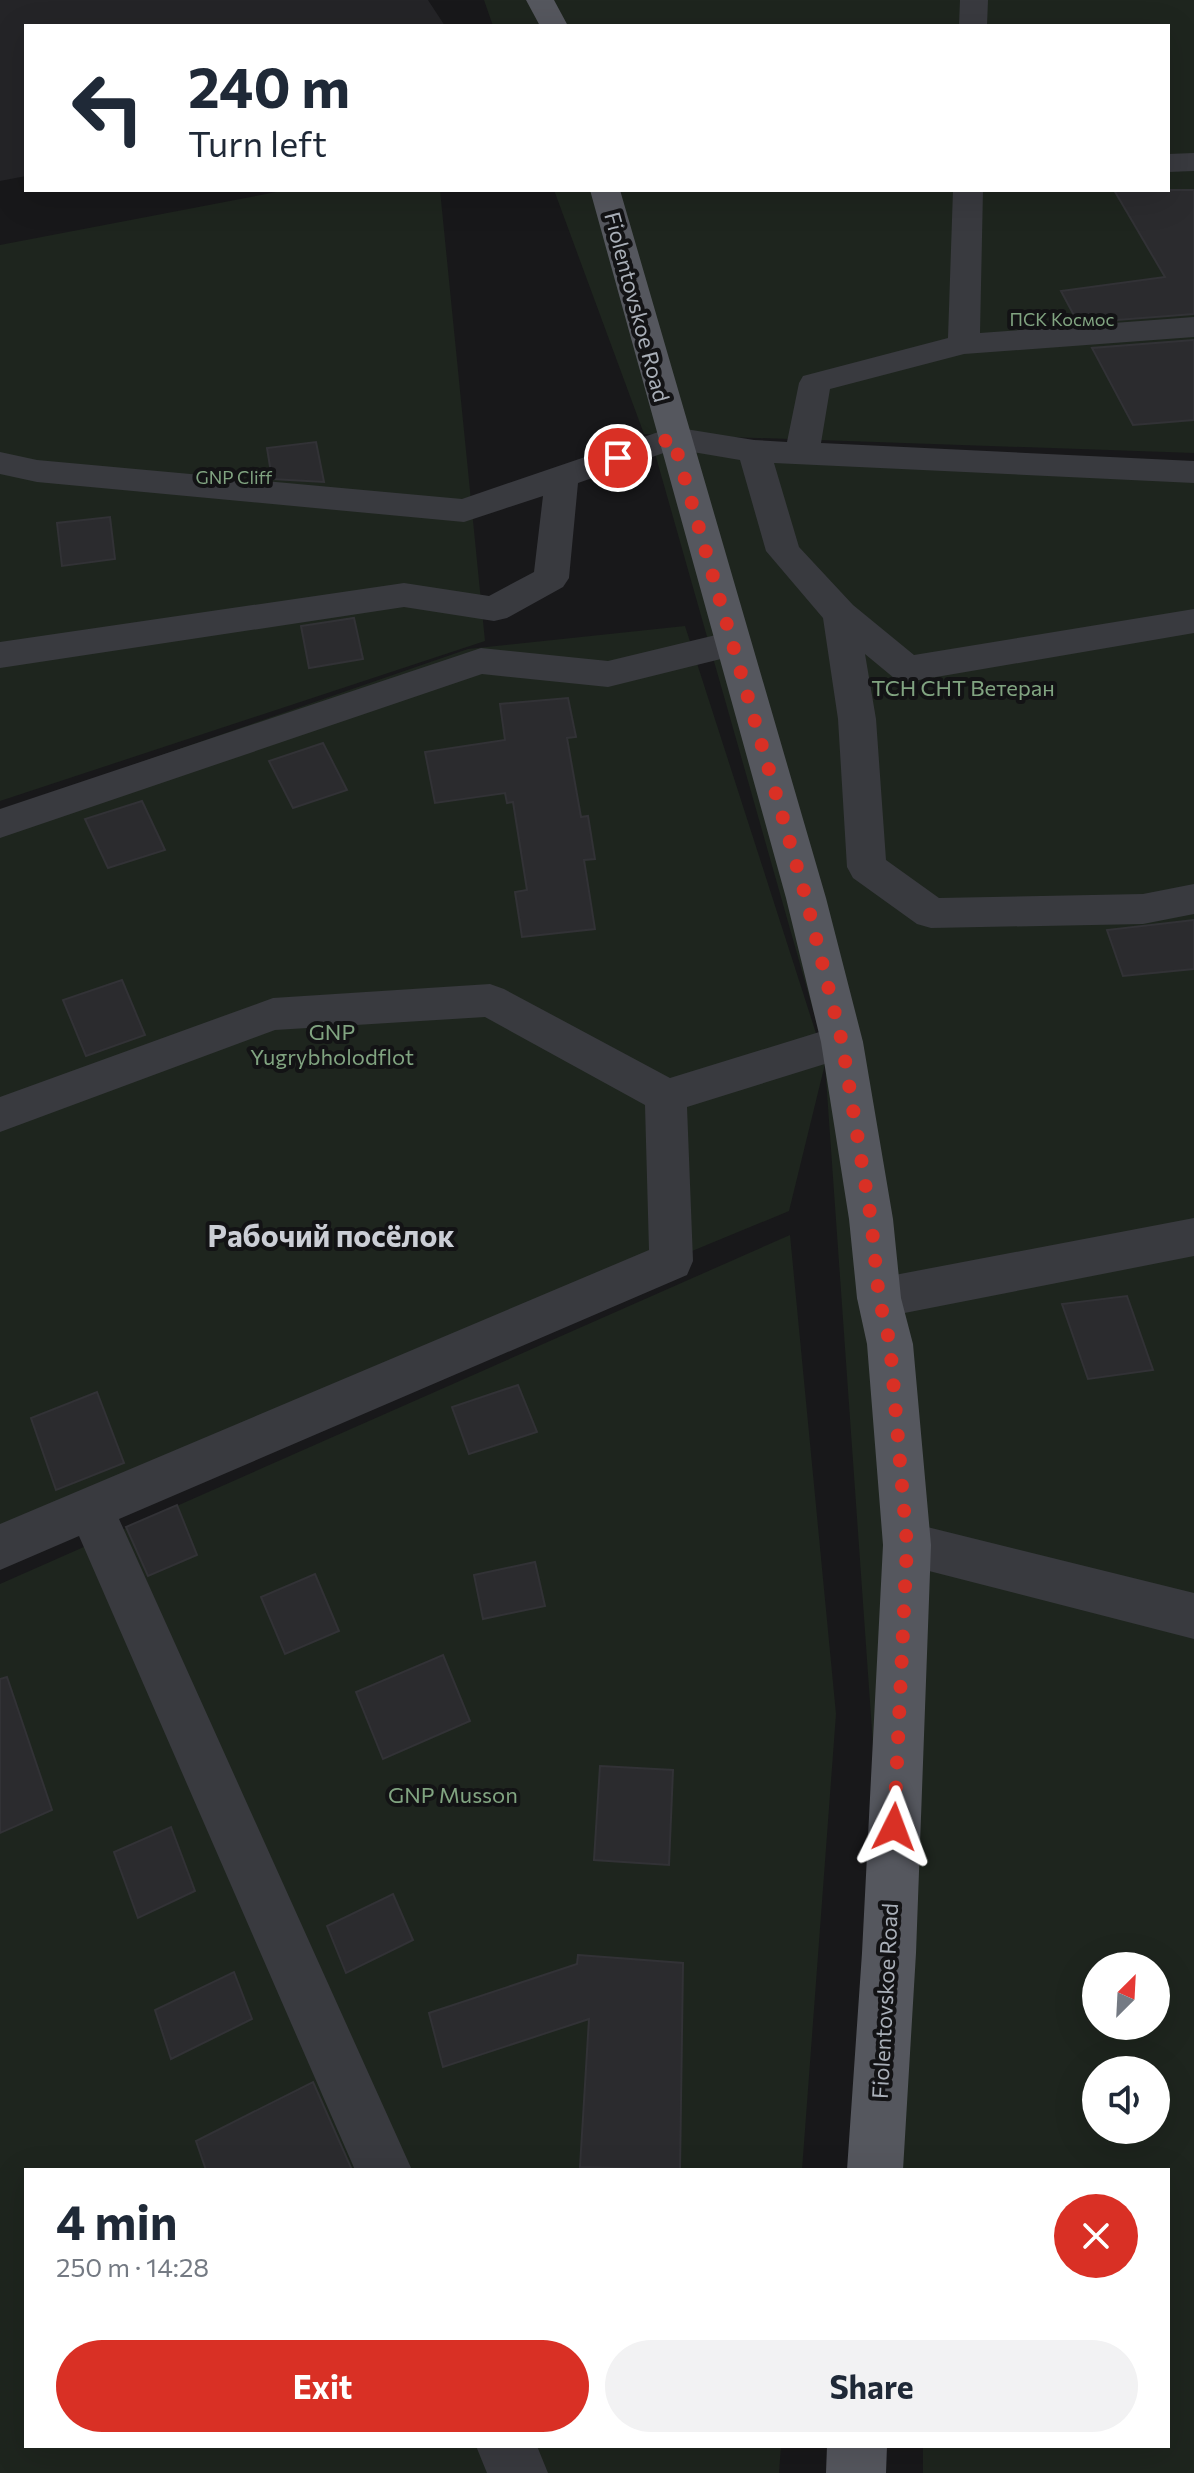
<!DOCTYPE html>
<meta charset="utf-8">
<style>
:root{--surface:#fff;--page:#f2f2f3;--text:#1f2937;--muted:#747a83;--accent:#d93025}
body{margin:0;font-family:Commissioner,sans-serif;background:var(--page);color:var(--text);height:100vh;display:flex;flex-direction:column;font-size:30px;white-space:nowrap}
*{box-sizing:border-box;margin:0}
p{font-size:26px;color:var(--muted)}
.icon{flex:none;width:44px;height:44px;fill:none;stroke:currentColor;stroke-width:2;stroke-linecap:round;stroke-linejoin:round}
.map{position:relative;flex:1;overflow:hidden}
.drawer{position:absolute;left:24px;top:2168px;width:1146px;height:280px;display:flex;flex-direction:column;background:var(--surface);border-radius:0px;box-shadow:0 8px 32px #0002}
.drawer>*{flex:none}
.banner{position:absolute;left:24px;top:24px;width:1146px;height:168px;border-radius:0px;box-shadow:0 8px 32px #0002;background:#fff;color:var(--text);overflow:hidden}
.needle{width:52px;rotate:24deg}
.buttons{position:absolute;left:1082px;top:1952px;display:grid;gap:16px}
.buttons a{display:grid;place-items:center;width:88px;height:88px;border-radius:50%;background:var(--surface);box-shadow:0 8px 32px #0002;font-size:40px}
.pin{position:absolute;display:grid;place-items:center;width:68px;height:68px;color:#fff;margin:-34px;border:4px solid #fff;border-radius:50%;box-shadow:0 2px 8px #0007}
.me{position:absolute;width:88px;margin:-44px;rotate:3deg;stroke-linejoin:round;filter:drop-shadow(0 0 6px #0008)}
.turn{display:flex;align-items:center;gap:28px;height:168px;padding:0 32px;font-size:36px}
.turn .icon{width:104px;height:104px;stroke-width:2.5}
.turn b{display:block;font-size:56px;line-height:68px}
.round{display:grid;place-items:center;flex:none;width:84px;height:84px;border-radius:42px;background:var(--page)}
.headline{display:flex;align-items:center;justify-content:space-between;height:136px;padding:0 32px}
h1{font-size:48px;font-weight:700;line-height:60px}
.primary-button{display:flex;gap:16px;margin-top:auto;padding:16px 32px}
.primary-button a{flex:1;height:92px;border-radius:48px;background:var(--accent);color:#fff;font-size:32px;font-weight:700;line-height:92px;text-align:center}
.primary-button a+a{background:var(--page);color:var(--text)}
.map>svg:first-child{display:block}
.built{fill:#242427}
.green{fill:#1e251e;fill-rule:evenodd}
.building{fill:#2b2b2e;stroke:#323236;stroke-width:2}
.lines{fill:none;stroke-linecap:round;stroke-linejoin:round}
.minor{fill:#393a3f;fill-rule:evenodd}
.major{fill:#55575e;fill-rule:evenodd}
.route{stroke:#d93025;stroke-width:14;stroke-dasharray:0 25.2}
.labels{text-anchor:middle;stroke-width:8;stroke-linejoin:round;paint-order:stroke}
.far-park-label{font-size:18px;fill:#81a481;stroke:#131315}
.street-label{font-size:22px;fill:#aab0b9;stroke:#131315}
.park-label{font-size:22px;fill:#81a481;stroke:#131315}
.district-label{font-size:30px;font-weight:bold;fill:#cbced5;stroke:#131315}
</style>
<div class="map">
<svg width="1194" height="2473" viewBox="0 0 1194 2473">
<rect width="100%" height="100%" fill="#18181a"/>
<!-- built -->
<path class="built" d="M0 0H428L445 26H26V176L0 181Z"/>
<!-- green -->
<path class="green" d="M484 0H1194V453L644 434 554 190H1168V26H493Z
M287 190H440L485 641 0 801V245Z
M652 443 1194 464V2473H923V2446H1168V2170H903L825 1064 789 1211 0 1537V811L468 649 685 626 823 1055V1045ZM1096 1966H1156V2026H1096ZM1096 2070H1156V2130H1096Z
M790 1235 836 1714 802 2170H26V2446H781L779 2473H0V1584Z"/>
<!-- building -->
<path class="building" d="M1114 190H1194V314L1078 323 1061 291 1165 277Z
M1194 340V420L1133 425 1092 348Z
M316 442 324 482 272 479 267 448Z
M110 517 115 559 62 566 57 523Z
M354 618 363 659 309 668 301 626Z
M568 698 576 737 567 738 581 817 588 816 595 859 584 860 595 929 522 937 515 892 527 890 513 802 507 803 505 793 435 803 425 752 505 740 500 704Z
M323 743 347 790 293 808 269 761Z
M142 801 165 850 108 868 85 819Z
M1194 920V969L1123 976 1107 930Z
M122 980 145 1035 86 1056 63 1000Z
M1127 1296 1153 1370 1088 1379 1062 1304Z
M518 1385 537 1432 469 1454 452 1407Z
M97 1392 124 1463 56 1490 31 1418Z
M177 1505 197 1555 148 1576 126 1527Z
M535 1562 545 1606 483 1619 474 1575Z
M315 1574 339 1631 285 1654 261 1597Z
M443 1655 470 1721 383 1759 356 1692Z
M7 1677 52 1810 0 1833V1679Z
M600 1766 673 1770 669 1865 594 1860Z
M171 1827 195 1891 138 1918 114 1852Z
M393 1894 413 1940 346 1973 327 1926Z
M578 1955 683 1963 680 2170 580 2167 589 2019 443 2067 429 2013 577 1964Z
M234 1972 252 2019 171 2059 155 2010Z
M313 2082 352 2170H206L196 2141Z"/>
<g class="lines">
<!-- minor -->
<path class="minor" d="M960 0H988L987 26H959Z
M1194 153V171L1168 172V154Z
M953 190H983L980 333 1194 317V337L964 354 830 389 821 443 1194 461V483L774 463 799 547 853 605 914 655 1194 609V633L907 682 894 678 865 654 876 719 886 860 939 898 1143 894 1194 884V914L1143 924 931 928 917 924 853 878 847 867 838 719 823 618 766 551 740 460 675 449 578 483 569 578 563 587 507 618 494 621 404 607 0 668V642L404 583 489 596 534 572 543 496 464 522 37 482 0 474V452L37 460 462 499 673 427 754 440 787 442 799 383 803 376 948 338Z
M720 634 733 638 738 647 733 656 608 687 482 674 0 838V809L481 648 608 661Z
M490 984 504 989 670 1078 842 1025 857 1030 863 1042 857 1054 687 1107 693 1261 687 1275 119 1519 412 2170H355L79 1536 0 1570V1524L649 1250 645 1105 485 1017 275 1030 0 1132V1097L273 998Z
M1194 1218V1256L879 1318 863 1312 857 1298 863 1284 879 1278Z
M907 1522 1194 1593V1639L890 1561 883 1545 890 1529Z
M476 2446H537L548 2473H487Z"/>
<!-- major -->
<path class="major" d="M526 0H554L568 26H540Z
M590 190H620L826 898 863 1042 893 1219 901 1298 913 1344 931 1545 916 1953 903 2170H847L862 1953 883 1545 867 1344 857 1298 849 1219 821 1042 786 898Z
M827 2446H887L886 2473H826Z"/>
</g>
<g class="lines">
<!-- route -->
<path class="route" d="M618 458 673 438 806 898 842 1042 871 1219 879 1298 890 1344 907 1545 894 1827"/>
</g>
<g class="labels">
<!-- far-park labels -->
<g class="far-park-label">
<text x="1062" y="326">ПСК Космос</text>
<text x="234" y="484">GNP Cliff</text>
</g>
<!-- street labels -->
<g class="street-label">
<text transform="translate(637 307) rotate(75)" y="8">Fiolentovskoe Road</text>
<text transform="translate(885 2001) rotate(-87)" y="8">Fiolentovskoe Road</text>
</g>
<!-- park labels -->
<g class="park-label">
<text x="963" y="696">ТСН СНТ Ветеран</text>
<text x="332" y="1040">GNP<tspan x="332" dy="25">Yugrybholodflot</tspan></text>
<text x="453" y="1803">GNP Musson</text>
</g>
<!-- district labels -->
<g class="district-label">
<text x="331" y="1247">Рабочий посёлок</text>
</g>
</g>
</svg>
<div class="buttons">
<a><svg class="needle" viewBox="-14 -14 28 28"><path d="M0-13l5 13h-10z" fill="#e53935"/><path d="M0 13l5-13h-10z" fill="#747a83"/></svg></a>
<a><svg class="icon" aria-label="sound" viewBox="0 0 24 24"><path d="M4 9h4l5-4v14l-5-4H4zM17 9q2 3 0 6"/></svg></a>
</div>
<div class="pin" style="left:618px;top:458px;background:#d93025"><svg class="icon" aria-label="arrive" viewBox="0 0 24 24"><path d="M6 21V4h12l-3 4 3 4H6"/></svg></div>
<svg class="me" style="left:894px;top:1827px" viewBox="-20 -20 40 40"><path d="M0-17L14 15 0 8-14 15z" fill="#d93025" stroke="#fff" stroke-width="4"/></svg>
<div class="banner">
<div class="turn"><svg class="icon" aria-label="left" viewBox="0 0 24 24"><path d="M17 20v-9H6M10 6l-5 5 5 5"/></svg><div><b>240 m</b>Turn left</div></div>
</div>
<section class="drawer">
<div class="headline"><div><h1>4 min</h1><p>250 m · 14:28</p></div><a class="round" style="background:#d93025;color:#fff"><svg class="icon" aria-label="close" viewBox="0 0 24 24"><path d="M6 6l12 12M18 6L6 18"/></svg></a></div>
<div class="primary-button"><a>Exit</a><a>Share</a></div>
</section>
</div>
